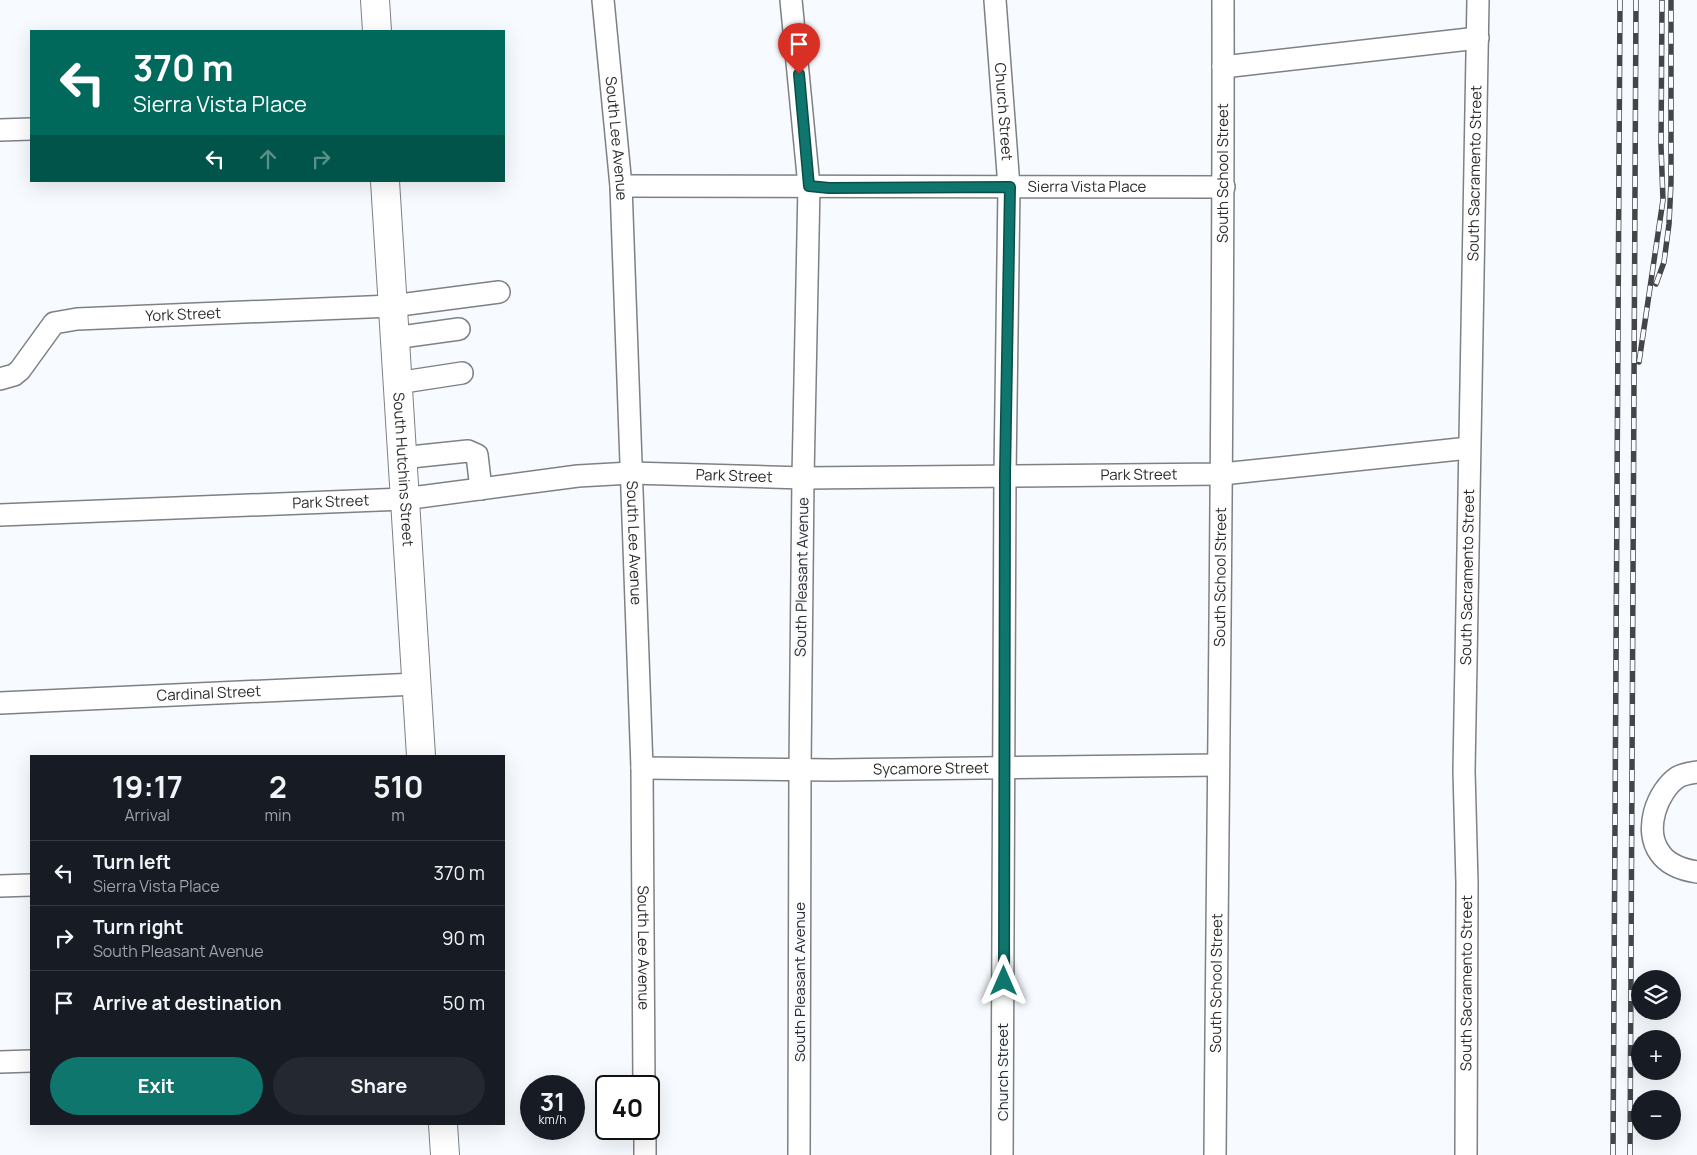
<!DOCTYPE html>
<meta charset="utf-8">
<style>
:root{--surface:#171b24;--page:#242831;--text:#f1f3f6;--muted:#9ea1a6;--line:#363941;--accent:#0f766e}
body{margin:0;font-family:Manrope,sans-serif;background:var(--page);color:var(--text);height:100vh;display:flex;flex-direction:column;font-size:19px;white-space:nowrap}
*{box-sizing:border-box;margin:0}
p{font-size:16px;color:var(--muted)}
.icon{flex:none;width:28px;height:28px;fill:none;stroke:currentColor;stroke-width:2;stroke-linecap:round;stroke-linejoin:round}
.map{position:relative;flex:1;overflow:hidden}
.side{position:absolute;left:30px;top:755px;width:475px;height:370px;display:flex;flex-direction:column;background:var(--surface);border-radius:0px;box-shadow:0 5px 20px #0002}
.side>*{flex:none}
.hud{position:absolute;left:30px;top:30px;width:475px;height:152px;border-radius:0px;box-shadow:0 5px 20px #0002;background:#00695c;color:#fff;overflow:hidden}
.buttons{position:absolute;left:1631px;top:970px;display:grid;gap:10px}
.buttons a{display:grid;place-items:center;width:50px;height:50px;border-radius:50%;background:var(--surface);box-shadow:0 5px 20px #0002;font-size:25px}
.speed{position:absolute;left:520px;top:1075px;display:flex;gap:10px;font-size:25px;font-weight:700;text-align:center}
.speed>*{display:grid;place-content:center;width:65px;height:65px;border-radius:50%;background:var(--surface);box-shadow:0 5px 20px #0002;line-height:1}
.speed small{font-size:12px;font-weight:400}
.speed .limit{border:2px solid #111;border-radius:8px;background:#fff;color:#111}
.pin{position:absolute;display:grid;place-items:center;width:42px;height:42px;color:#fff;margin:-51px -21px;border-radius:50% 50% 50% 0;rotate:-45deg;box-shadow:0 0 5px #0007}
.pin .icon{rotate:45deg}
.me{position:absolute;width:55px;margin:-28px;rotate:0deg;stroke-linejoin:round;filter:drop-shadow(0 0 4px #0008)}
.turn{display:flex;align-items:center;gap:18px;height:105px;padding:0 20px;font-size:22px}
.turn .icon{width:65px;height:65px;stroke-width:2.5}
.turn b{display:block;font-size:35px;line-height:42px}
.lanes{display:flex;align-items:center;height:48px;padding:0 20px;background:#0003;justify-content:center;gap:25px;direction:ltr}
.lanes .off{opacity:.35}
.eta{display:flex;justify-content:space-evenly;align-items:center;height:85px;text-align:center}
.eta b{font-size:30px;font-weight:700;line-height:35px}
.action{display:flex;gap:10px;margin-top:auto;padding:10px 20px}
.action a{flex:1;height:58px;border-radius:30px;background:var(--accent);color:#fff;font-size:20px;font-weight:700;line-height:58px;text-align:center}
.action a+a{background:var(--page);color:var(--text)}
ul{padding:0;list-style:none}
li{display:flex;align-items:center;gap:15px;height:65px;padding:0 20px;border-top:1px solid var(--line)}
li div{flex:1}
li b{display:block;font-size:19px}
li em{font-style:normal}
.map>svg:first-child{display:block}
.lines{fill:none;stroke-linecap:round;stroke-linejoin:round}
.minor-casing{stroke:#7e8184;stroke-width:24}
.major-casing{stroke:#7e8184;stroke-width:30}
.minor{stroke:#fff;stroke-width:21}
.major{stroke:#fff;stroke-width:28}
.rail-casing{stroke:#444547;stroke-width:5.5}
.rail{stroke:#f7fafe;stroke-width:4;stroke-dasharray:11;stroke-linecap:butt}
.route-casing{stroke:#0a4d48;stroke-width:12}
.route{stroke:#0f766e;stroke-width:9}
.labels{text-anchor:middle;stroke-width:4;stroke-linejoin:round;paint-order:stroke}
.street-label{font-size:15px;fill:#2b2c2d;stroke:#f7fafe}
</style>
<div class="map">
<svg width="1697" height="1155" viewBox="0 0 1697 1155">
<rect width="100%" height="100%" fill="#f7fafe"/>
<g class="lines">
<defs>
<g id="minor">
<path id="s1" d="M603 0 621 186 642 768 644 1086"/>
<path d="M791 0 809 186 803 478 800 769 799 1155"/>
<path id="s2" d="M995 0 1009 187 1005 475 1002 1155"/>
<path d="M1223 67 1478 38"/>
<path d="M0 130 31 129"/>
<path id="s3" d="M621 186 1224 187"/>
<path d="M394 338 459 329"/>
<path id="s4" d="M0 379 14 375 20 370 54 323 77 319 392 306 499 292"/>
<path d="M397 383 462 373"/>
<path d="M401 458 468 451 477 455 481 489"/>
<path id="s5" d="M0 515 404 499 578 476 631 473 803 478 1222 474 1469 448"/>
<path id="s6" d="M0 703 416 684"/>
<path id="s7" d="M642 768 832 770 1218 765"/>
<path d="M1697 772C1691 773 1683 774 1678 777 1657 791 1643 830 1660 853 1668 865 1684 870 1697 872"/>
<path d="M0 886 31 885"/>
<path d="M0 1062 31 1061"/>
<path d="M645 1129V1155"/>
<path id="s8" d="M1215 1155C1218 770 1224 385 1223 0"/>
<path id="s9" d="M1466 1155 1467 883 1464 771 1478 0"/>
</g>
<g id="major">
<path d="M375 0 377 31"/>
<path id="s10" d="M385 181 421 756"/>
<path d="M443 1124 445 1155"/>
</g>
</defs>
<!-- minor casing -->
<use href="#minor" class="minor-casing"/>
<!-- major casing -->
<use href="#major" class="major-casing"/>
<!-- minor -->
<use href="#minor" class="minor"/>
<!-- major -->
<use href="#major" class="major"/>
<defs>
<path id="rail" d="M1656 284 1664 262 1669 224 1671 182V0
M1639 362 1663 200 1661 146 1662 0
M1613 1155 1620 0
M1630 1155 1636 0"/>
</defs>
<!-- rail casing -->
<use href="#rail" class="rail-casing"/>
<!-- rail -->
<use href="#rail" class="rail"/>
</g>
<g class="lines">
<defs>
<path id="route" d="M799 74 809 186 829 188 1010 187 1005 475 1004 981"/>
</defs>
<!-- route casing -->
<use href="#route" class="route-casing"/>
<!-- route -->
<use href="#route" class="route"/>
</g>
<g class="labels">
<!-- street labels -->
<g class="street-label">
<text dy="5" stroke="none"><textPath href="#s2" startOffset="112">Church Street</textPath></text>
<text dy="5" stroke="none"><textPath href="#s1" startOffset="139">South Lee Avenue</textPath></text>
<text dy="5" stroke="none"><textPath href="#s8" startOffset="982">South School Street</textPath></text>
<text dy="5" stroke="none"><textPath href="#s9" startOffset="982">South Sacramento Street</textPath></text>
<text dy="5" stroke="none"><textPath href="#s3" startOffset="466">Sierra Vista Place</textPath></text>
<text dy="5" stroke="none"><textPath href="#s4" startOffset="210">York Street</textPath></text>
<text dy="5" stroke="none"><textPath href="#s10" startOffset="289">South Hutchins Street</textPath></text>
<text dy="5" stroke="none"><textPath href="#s5" startOffset="1141">Park Street</textPath></text>
<text dy="5" stroke="none"><textPath href="#s5" startOffset="736">Park Street</textPath></text>
<text dy="5" stroke="none"><textPath href="#s5" startOffset="331">Park Street</textPath></text>
<text dy="5" stroke="none"><textPath href="#s1" startOffset="544">South Lee Avenue</textPath></text>
<text transform="translate(802 577) rotate(-89)" y="5">South Pleasant Avenue</text>
<text dy="5" stroke="none"><textPath href="#s9" startOffset="578">South Sacramento Street</textPath></text>
<text dy="5" stroke="none"><textPath href="#s8" startOffset="578">South School Street</textPath></text>
<text dy="5" stroke="none"><textPath href="#s6" startOffset="209">Cardinal Street</textPath></text>
<text dy="5" stroke="none"><textPath href="#s7" startOffset="289">Sycamore Street</textPath></text>
<text dy="5" stroke="none"><textPath href="#s1" startOffset="949">South Lee Avenue</textPath></text>
<text transform="translate(800 982) rotate(-90)" y="5">South Pleasant Avenue</text>
<text dy="5" stroke="none"><textPath href="#s8" startOffset="172">South School Street</textPath></text>
<text dy="5" stroke="none"><textPath href="#s9" startOffset="172">South Sacramento Street</textPath></text>
<text transform="translate(1003 1072) rotate(-90)" y="5">Church Street</text>
</g>
</g>
</svg>
<div class="buttons">
<a><svg class="icon" aria-label="layers" viewBox="0 0 24 24"><path d="M12 4l9 5-9 5-9-5zM3 14l9 5 9-5"/></svg></a>
<a>+</a>
<a>−</a>
</div>
<div class="speed"><div>31<small>km/h</small></div><div class="limit">40</div></div>
<div class="pin" style="left:799px;top:74px;background:#d93025"><svg class="icon" aria-label="arrive" viewBox="0 0 24 24"><path d="M6 21V4h12l-3 4 3 4H6"/></svg></div>
<svg class="me" style="left:1004px;top:981px" viewBox="-20 -20 40 40"><path d="M0-17L14 15 0 8-14 15z" fill="#0f766e" stroke="#fff" stroke-width="4"/></svg>
<div class="hud">
<div class="turn"><svg class="icon" aria-label="left" viewBox="0 0 24 24"><path d="M17 20v-9H6M10 6l-5 5 5 5"/></svg><div><b>370 m</b>Sierra Vista Place</div></div>
<div class="lanes"><svg class="icon" aria-label="left" viewBox="0 0 24 24"><path d="M17 20v-9H6M10 6l-5 5 5 5"/></svg><svg class="icon off" aria-label="ahead" viewBox="0 0 24 24"><path d="M12 20V5M6 11l6-6 6 6"/></svg><svg class="icon off" aria-label="right" viewBox="0 0 24 24"><path d="M7 20v-9h11M14 6l5 5-5 5"/></svg></div>
</div>
<section class="side">
<div class="eta">
<div><b>19:17</b><p>Arrival</p></div>
<div><b>2</b><p>min</p></div>
<div><b>510</b><p>m</p></div>
</div>
<ul>
<li><svg class="icon" aria-label="left" viewBox="0 0 24 24"><path d="M17 20v-9H6M10 6l-5 5 5 5"/></svg><div><b>Turn left</b><p>Sierra Vista Place</p></div><em>370 m</em></li>
<li><svg class="icon" aria-label="right" viewBox="0 0 24 24"><path d="M7 20v-9h11M14 6l5 5-5 5"/></svg><div><b>Turn right</b><p>South Pleasant Avenue</p></div><em>90 m</em></li>
<li><svg class="icon" aria-label="arrive" viewBox="0 0 24 24"><path d="M6 21V4h12l-3 4 3 4H6"/></svg><div><b>Arrive at destination</b></div><em>50 m</em></li>
</ul>
<div class="action"><a>Exit</a><a>Share</a></div>
</section>
</div>
